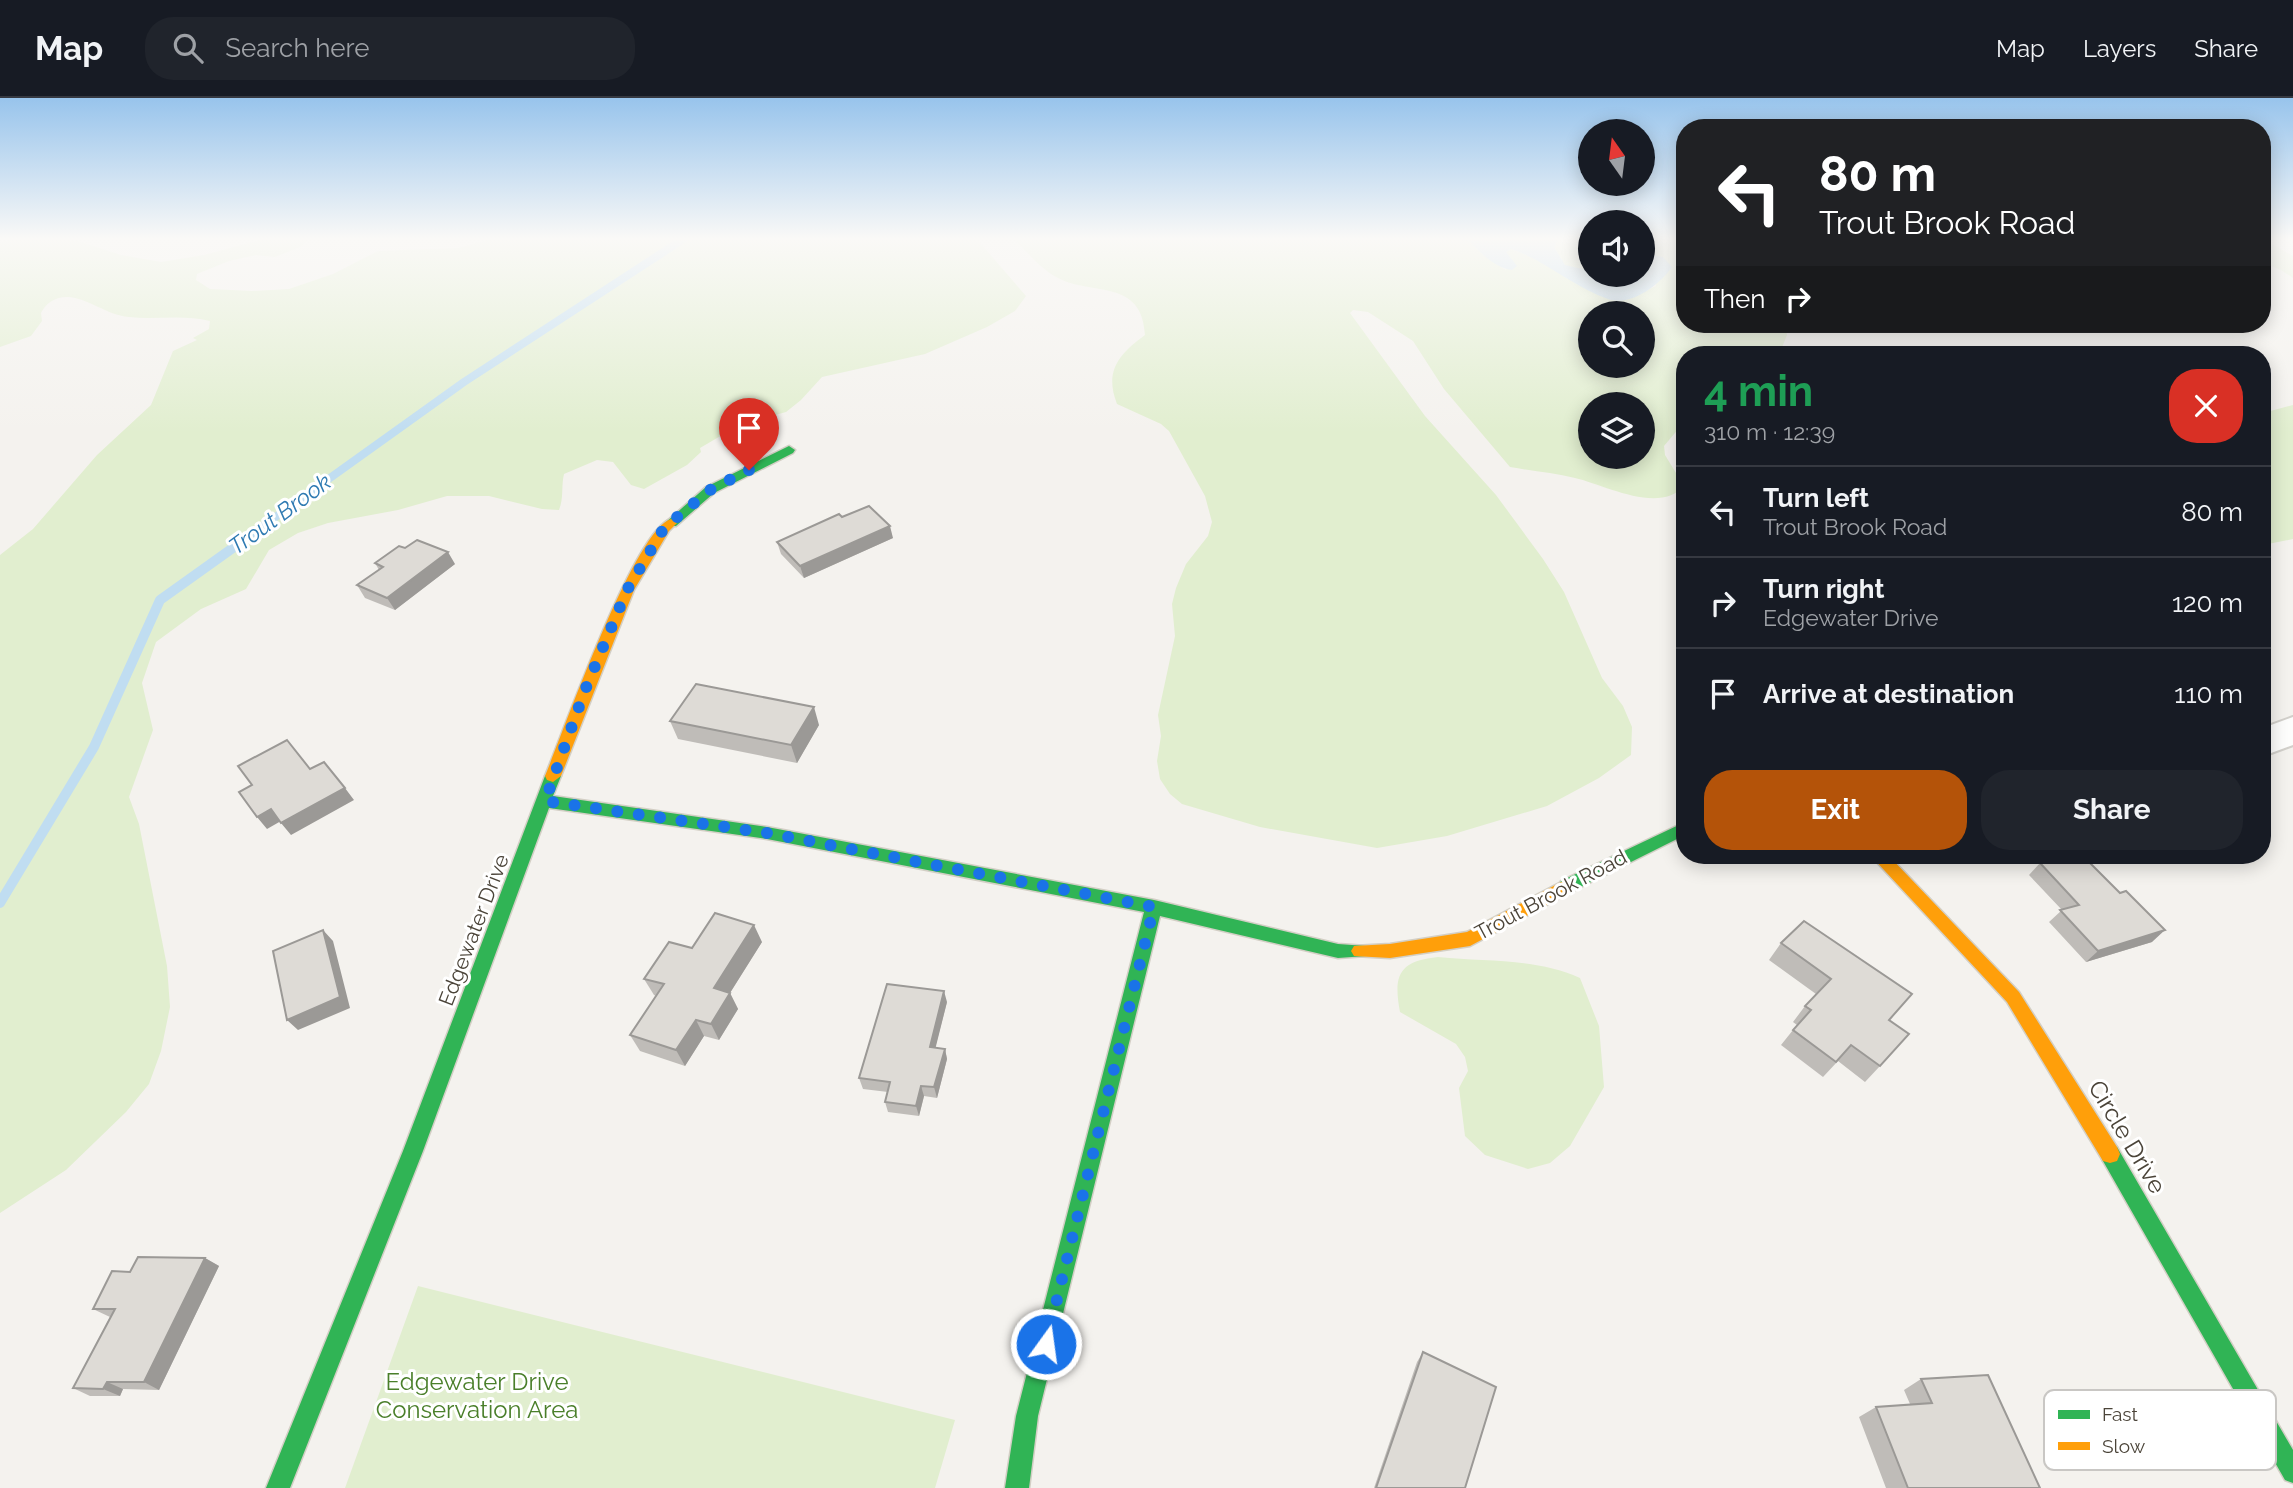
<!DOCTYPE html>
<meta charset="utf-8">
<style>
:root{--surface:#171b24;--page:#20242c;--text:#f1f3f6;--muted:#9ea1a6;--line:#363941;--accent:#b45309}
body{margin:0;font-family:Raleway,sans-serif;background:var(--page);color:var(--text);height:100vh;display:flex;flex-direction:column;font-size:26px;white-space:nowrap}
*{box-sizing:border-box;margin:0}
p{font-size:23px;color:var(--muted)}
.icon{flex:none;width:38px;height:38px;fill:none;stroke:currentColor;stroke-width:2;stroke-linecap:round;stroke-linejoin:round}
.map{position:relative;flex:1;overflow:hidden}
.panel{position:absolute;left:1676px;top:248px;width:595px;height:518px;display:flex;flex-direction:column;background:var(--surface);border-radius:28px;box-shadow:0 4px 18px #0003}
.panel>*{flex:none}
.guide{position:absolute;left:1676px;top:21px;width:595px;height:214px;border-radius:28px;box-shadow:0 4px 18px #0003;background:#202124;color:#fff;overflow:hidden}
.needle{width:46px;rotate:346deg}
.buttons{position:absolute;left:1578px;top:21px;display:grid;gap:14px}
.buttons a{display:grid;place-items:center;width:77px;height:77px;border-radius:50%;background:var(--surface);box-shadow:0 4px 18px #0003;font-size:35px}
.pin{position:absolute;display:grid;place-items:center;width:60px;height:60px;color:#fff;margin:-72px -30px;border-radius:50% 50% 50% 0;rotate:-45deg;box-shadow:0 0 7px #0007}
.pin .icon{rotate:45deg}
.me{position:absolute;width:77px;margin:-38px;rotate:14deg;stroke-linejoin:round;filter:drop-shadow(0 0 5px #0008)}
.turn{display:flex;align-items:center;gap:24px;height:147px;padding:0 28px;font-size:32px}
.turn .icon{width:91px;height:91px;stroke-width:2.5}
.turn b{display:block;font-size:49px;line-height:60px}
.then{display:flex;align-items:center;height:66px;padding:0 28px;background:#0003;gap:14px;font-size:26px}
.round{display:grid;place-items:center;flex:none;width:74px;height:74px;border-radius:28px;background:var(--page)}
.overview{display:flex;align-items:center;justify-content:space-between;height:119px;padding:0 28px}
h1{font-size:42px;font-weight:700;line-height:52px;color:#1e9e55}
.button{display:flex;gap:14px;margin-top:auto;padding:14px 28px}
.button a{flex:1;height:80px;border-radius:28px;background:var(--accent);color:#fff;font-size:28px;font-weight:700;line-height:80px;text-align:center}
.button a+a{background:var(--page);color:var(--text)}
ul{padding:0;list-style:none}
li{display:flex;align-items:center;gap:21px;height:91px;padding:0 28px;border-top:2px solid var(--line)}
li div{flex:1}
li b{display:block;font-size:26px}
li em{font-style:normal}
header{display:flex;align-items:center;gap:42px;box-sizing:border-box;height:98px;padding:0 35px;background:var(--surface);border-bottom:2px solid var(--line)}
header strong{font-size:33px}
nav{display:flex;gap:38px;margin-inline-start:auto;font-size:24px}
.search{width:490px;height:63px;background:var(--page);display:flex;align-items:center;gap:18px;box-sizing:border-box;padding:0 24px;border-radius:28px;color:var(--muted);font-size:26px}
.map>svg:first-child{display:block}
.green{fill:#e1eecf;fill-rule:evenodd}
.water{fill:#c0ddf1}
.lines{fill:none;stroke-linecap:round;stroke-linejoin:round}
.stream-far1{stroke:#c0ddf1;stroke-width:8}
.stream{stroke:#c0ddf1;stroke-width:10}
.street-casing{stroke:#d2d0cb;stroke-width:4}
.fast-casing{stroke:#d3cfc5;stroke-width:3}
.slow-casing{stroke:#d3cfc5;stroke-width:3}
.street{fill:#fdfdfc;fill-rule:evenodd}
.fast{fill:#30b455;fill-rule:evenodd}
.slow{fill:#ff9f0a;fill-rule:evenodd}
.wall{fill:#bfbcb8}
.shaded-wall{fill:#9b9996}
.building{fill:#dedbd6;stroke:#9b9996;stroke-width:2}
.route{stroke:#1a73e8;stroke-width:12;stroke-dasharray:0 21.6}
.labels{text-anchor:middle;stroke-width:6;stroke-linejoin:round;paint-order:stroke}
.street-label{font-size:21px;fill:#4b4439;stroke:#fff}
.water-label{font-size:23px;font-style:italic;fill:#2e7ab2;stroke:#fff}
.near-street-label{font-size:24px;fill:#4b4439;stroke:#fff}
.near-park-label{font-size:24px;fill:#4a7f2a;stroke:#fff}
.key{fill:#fff;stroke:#c9c7c4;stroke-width:2}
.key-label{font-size:19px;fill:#4b4439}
</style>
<header>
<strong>Map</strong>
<div class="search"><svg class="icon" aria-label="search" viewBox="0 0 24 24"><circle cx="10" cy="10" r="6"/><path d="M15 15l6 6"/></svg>Search here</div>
<nav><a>Map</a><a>Layers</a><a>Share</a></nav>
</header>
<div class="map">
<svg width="2293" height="1390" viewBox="0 0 2293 1390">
<rect width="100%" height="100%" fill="#f4f2ee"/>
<!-- green -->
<path class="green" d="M18 140 78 143 121 157 161 164 204 157 267 140H311L300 149 275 159 256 157 229 163 197 176 196 182 210 191 252 193 289 191 333 176 378 153 459 150 494 140H976L1026 198 1015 213 987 229 925 256 822 279 801 302 786 314 741 326 700 350 701 354 687 367 644 391 631 387 613 364 597 362 564 376C561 388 564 400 559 412L542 411 489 398H447L398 412 328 425 298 435 269 452 246 491 201 511 156 544 142 585 153 632 129 699 139 726 167 868 170 909 161 953 149 986 126 1014 66 1072 0 1115V457L33 431 97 357 151 307 173 253 197 242 193 240 209 231 210 223C183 216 156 222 129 219 106 217 89 200 67 199 55 199 46 205 41 215L42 223 31 238 0 249V144Z
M1012 140H1466L1488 160 1506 172 1509 161 1506 154 1511 151 1534 160 1565 178 1630 200 1656 188 1653 155H1643V140H1685V226H1785L1787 237 1779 257H1685V323L1664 348 1665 357 1684 388C1659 417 1603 386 1575 380 1554 375 1532 373 1510 369L1444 291 1413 243 1368 214 1353 212 1350 215 1425 318 1496 397 1543 461 1564 494 1602 580 1623 608 1632 629 1631 657 1599 680 1547 708 1447 738 1377 750 1260 729 1182 706 1170 696 1160 681 1157 663 1161 638 1158 617 1175 538 1172 506 1176 490 1186 466 1208 438 1212 424 1205 398 1169 333 1161 326 1117 306C1104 273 1119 256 1145 237 1142 180 1092 198 1058 180 1040 171 1027 153 1012 140ZM1591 215H1643V268H1591ZM1591 306H1643V359H1591Z
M1559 140H1591V173L1565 167 1554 149Z
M2263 141 2293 158V180L2281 172 2263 165Z
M2293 307V441L2263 447V315Z
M1438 859C1487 864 1535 860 1580 880L1599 928 1604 989 1570 1048 1550 1065 1528 1071 1485 1057 1465 1038 1459 990 1468 973 1465 959 1456 946 1400 914C1393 877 1399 863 1438 859Z
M418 1188 955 1322 935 1390H345Z"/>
<!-- water -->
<path class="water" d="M1466 140H1559L1554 149 1565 167 1591 173V177H1643V155L1663 159 1672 169C1660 186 1632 209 1608 201 1576 190 1549 166 1517 153L1511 151 1506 154 1517 168 1512 172C1494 170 1479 153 1466 140Z"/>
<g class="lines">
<!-- stream-far1 -->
<path class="stream-far1" d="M235 448 464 284 685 140"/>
<!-- stream -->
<path class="stream" d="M0 805 94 649 160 502 237 447"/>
<defs>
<path id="street" d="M2293 619V647L2263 658V630Z"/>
<path id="fast" d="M789 348 795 352 793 355 714 395 676 428H666L665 425 706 389Z
M553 672 561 678 553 698 767 729 1154 802 1338 846 1366 848 1369 853 1366 858 1338 860 1160 818 1038 1318 1029 1390H1005L1016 1318 1144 814 767 741 549 710 423 1053 290 1390H266L403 1053 545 678Z
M1685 724V737L1573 793 1567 795 1561 793 1559 788 1561 783Z
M2110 1047 2117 1049 2293 1352V1385L2285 1382 2103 1063 2100 1056 2103 1049Z"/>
<path id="slow" d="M671 421 677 425 669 433 634 492 561 678 553 684 547 682 545 678C563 635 634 432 671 421Z
M1871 758H1889L2019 894 2117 1049 2120 1056 2117 1063 2110 1065 2103 1063 2007 904Z
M1567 781 1573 783 1575 788 1573 793 1470 848 1390 860 1354 858 1351 853 1354 848 1390 846 1467 834Z"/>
</defs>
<!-- street casing -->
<use href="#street" class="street-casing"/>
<!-- fast casing -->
<use href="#fast" class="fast-casing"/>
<!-- slow casing -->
<use href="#slow" class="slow-casing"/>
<!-- street -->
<use href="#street" class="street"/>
<!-- fast -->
<use href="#fast" class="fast"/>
<!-- slow -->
<use href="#slow" class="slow"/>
</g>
<!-- wall -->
<path class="wall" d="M842 419 893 440 804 480 781 456 777 444Z
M375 465 455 466 395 512 365 500 357 487 379 472Z
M670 623 819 627 797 665 678 641Z
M2040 765 2152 844 2086 864 2049 824 2062 812 2029 777Z
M762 844 730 895 738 911 719 942 704 938 685 968 640 953 630 937 656 898 654 897 644 881 692 850Z
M1781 845 1889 922 1880 968 1865 984 1838 963 1823 979 1781 947 1797 927 1793 924 1805 908 1816 896 1769 862Z
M947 904 935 950 945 951 947 961 937 1000 924 998 919 1018 888 1014 885 1004 888 994 863 991 859 980Z
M205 1160 219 1168 159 1292 123 1291 120 1298H90L73 1290 110 1219 93 1211 130 1174Z
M1423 1254 1465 1390H1374L1417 1264Z
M1921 1281 2040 1390H1886L1859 1319 1876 1309 1910 1306 1904 1292Z"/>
<!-- shaded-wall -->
<path class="shaded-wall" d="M890 428 893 440 804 480 800 468Z
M448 454 455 466 395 512 387 500Z
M814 609 819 627 797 665 791 647Z
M345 690 354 702 291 737 281 725Z
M271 711 281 723 267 731 257 719Z
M754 827 762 844 723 906 714 890Z
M323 832 333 843 350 910 298 932 287 922Z
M2165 832 2152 844 2086 864 2098 853Z
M944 893 947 904 933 960 930 949Z
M730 895 738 911 719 942 711 926Z
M696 922 704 938 685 968 676 952Z
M945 951 947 961 937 1000 934 989Z
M921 988 924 998 919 1018 916 1008Z
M205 1160 219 1168 159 1292 144 1284Z
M107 1284 123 1291 120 1298 103 1291Z"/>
<!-- building -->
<path class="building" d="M869 408 890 428 800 468 777 444 839 416 842 419Z
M417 442 448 454 387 500 357 487 383 469 375 465 399 448 405 450Z
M696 586 814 609 791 647 670 623Z
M287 642 310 671 324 664 345 690 281 725 271 711 257 719 239 694 252 687 238 668Z
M2067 758H2083L2120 795 2126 793 2165 832 2098 853 2060 812 2079 807 2040 765Z
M715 815 754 827 714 890 730 895 711 926 696 922 676 952 630 937 664 886 644 881 669 844 692 850Z
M1804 823 1912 896 1889 922 1909 936 1880 968 1851 947 1836 964 1793 932 1811 912 1805 908 1831 881 1781 845Z
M323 832 340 899 287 922 273 853Z
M887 886 944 893 930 949 945 951 934 989 921 988 916 1008 885 1004 890 984 859 980Z
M138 1159 205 1160 144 1284H107L103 1291 73 1290 115 1211H93L112 1173 130 1174Z
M1423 1254 1496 1289 1465 1390H1376Z
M1988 1277 2040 1390H1908L1876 1309 1932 1305 1921 1281Z"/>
<!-- sky -->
<linearGradient id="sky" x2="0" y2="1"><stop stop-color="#98c4ec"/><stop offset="0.42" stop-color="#faf9f7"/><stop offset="1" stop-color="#faf9f7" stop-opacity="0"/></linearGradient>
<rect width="2293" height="335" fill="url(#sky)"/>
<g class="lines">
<!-- route -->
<path class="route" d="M749 372 710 392 664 430 627 492 585 592 545 703 767 735 1154 809 1046 1246"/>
</g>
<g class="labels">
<!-- street labels -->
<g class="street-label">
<text transform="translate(1551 797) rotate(-28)" y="7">Trout Brook Road</text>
<text transform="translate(474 832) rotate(-69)" y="7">Edgewater Drive</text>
</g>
<!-- water labels -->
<g class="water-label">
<text transform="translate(280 416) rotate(-36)" y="8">Trout Brook</text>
</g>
<!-- near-street labels -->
<g class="near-street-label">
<text transform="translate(2127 1039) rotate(59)" y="8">Circle Drive</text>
</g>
<!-- near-park labels -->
<g class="near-park-label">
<text x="477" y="1292">Edgewater Drive<tspan x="477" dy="28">Conservation Area</tspan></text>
</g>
</g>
<!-- legend -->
<rect x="2044" y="1292" width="232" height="80" rx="10" class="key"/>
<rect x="2058" y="1312" width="32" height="9" fill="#30b455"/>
<rect x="2058" y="1344" width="32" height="8" fill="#ff9f0a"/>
<g class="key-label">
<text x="2102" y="1323">Fast</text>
<text x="2102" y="1355">Slow</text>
</g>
</svg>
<div class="buttons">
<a><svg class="needle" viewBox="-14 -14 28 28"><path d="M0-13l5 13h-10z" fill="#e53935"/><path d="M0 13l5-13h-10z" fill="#9ea1a6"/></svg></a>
<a><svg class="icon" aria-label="sound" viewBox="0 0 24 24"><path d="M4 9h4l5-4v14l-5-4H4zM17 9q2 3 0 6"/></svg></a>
<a><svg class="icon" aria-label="search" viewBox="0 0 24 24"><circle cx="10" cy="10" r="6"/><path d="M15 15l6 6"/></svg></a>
<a><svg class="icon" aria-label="layers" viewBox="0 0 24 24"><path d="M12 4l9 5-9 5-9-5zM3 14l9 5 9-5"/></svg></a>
</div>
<div class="pin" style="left:749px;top:372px;background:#d93025"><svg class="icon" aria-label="arrive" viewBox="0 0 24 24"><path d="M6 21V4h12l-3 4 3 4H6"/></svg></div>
<svg class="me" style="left:1046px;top:1246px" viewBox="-20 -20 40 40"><circle r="17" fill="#1a73e8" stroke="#fff" stroke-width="3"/><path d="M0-11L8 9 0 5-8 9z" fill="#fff"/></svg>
<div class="guide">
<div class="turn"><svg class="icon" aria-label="left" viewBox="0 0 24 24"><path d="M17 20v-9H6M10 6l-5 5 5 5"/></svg><div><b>80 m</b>Trout Brook Road</div></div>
<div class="then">Then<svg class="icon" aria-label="right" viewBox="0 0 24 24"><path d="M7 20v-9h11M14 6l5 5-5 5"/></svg></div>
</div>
<section class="panel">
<div class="overview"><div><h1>4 min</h1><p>310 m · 12:39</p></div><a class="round" style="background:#d93025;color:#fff"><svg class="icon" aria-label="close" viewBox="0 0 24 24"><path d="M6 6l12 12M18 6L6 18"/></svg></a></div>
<ul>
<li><svg class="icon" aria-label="left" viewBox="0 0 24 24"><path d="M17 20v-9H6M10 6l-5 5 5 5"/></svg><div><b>Turn left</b><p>Trout Brook Road</p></div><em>80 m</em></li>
<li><svg class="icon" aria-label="right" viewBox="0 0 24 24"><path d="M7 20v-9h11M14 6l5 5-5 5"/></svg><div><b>Turn right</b><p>Edgewater Drive</p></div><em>120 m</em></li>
<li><svg class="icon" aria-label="arrive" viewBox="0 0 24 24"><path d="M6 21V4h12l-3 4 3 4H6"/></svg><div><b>Arrive at destination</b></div><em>110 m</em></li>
</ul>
<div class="button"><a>Exit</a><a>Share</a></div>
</section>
</div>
